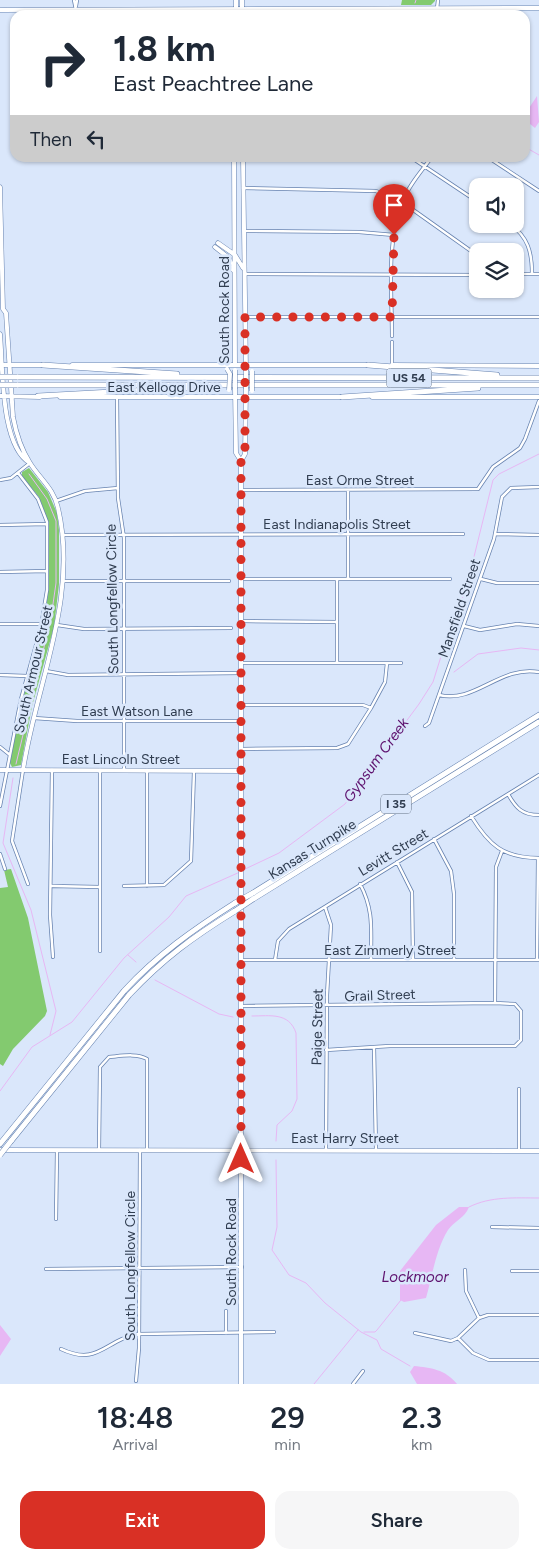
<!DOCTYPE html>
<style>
:root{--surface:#fff;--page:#f6f6f7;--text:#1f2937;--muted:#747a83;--accent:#d93025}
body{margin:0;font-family:Figtree,sans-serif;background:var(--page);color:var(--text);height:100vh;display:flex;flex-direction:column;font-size:19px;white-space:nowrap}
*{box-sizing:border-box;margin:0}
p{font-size:16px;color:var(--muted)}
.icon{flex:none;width:28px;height:28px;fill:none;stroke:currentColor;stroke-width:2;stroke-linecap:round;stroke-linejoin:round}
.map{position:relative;height:1384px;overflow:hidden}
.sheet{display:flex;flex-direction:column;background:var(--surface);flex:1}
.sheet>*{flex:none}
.hud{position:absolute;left:10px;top:10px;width:520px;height:152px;border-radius:15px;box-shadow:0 1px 4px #0004;background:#fff;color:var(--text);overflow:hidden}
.tools{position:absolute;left:469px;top:178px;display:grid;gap:10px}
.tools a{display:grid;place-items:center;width:55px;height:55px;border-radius:10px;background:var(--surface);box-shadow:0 1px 4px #0004;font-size:25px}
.pin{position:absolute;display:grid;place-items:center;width:42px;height:42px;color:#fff;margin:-51px -21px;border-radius:50% 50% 50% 0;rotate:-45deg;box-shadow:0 0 5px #0007}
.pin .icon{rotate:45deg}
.me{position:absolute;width:55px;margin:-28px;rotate:0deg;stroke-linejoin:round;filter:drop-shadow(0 0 4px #0008)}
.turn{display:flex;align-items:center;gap:18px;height:105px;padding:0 20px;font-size:22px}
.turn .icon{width:65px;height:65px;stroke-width:2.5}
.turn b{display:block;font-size:35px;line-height:42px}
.then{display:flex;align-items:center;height:48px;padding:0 20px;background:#0003;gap:10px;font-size:19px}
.eta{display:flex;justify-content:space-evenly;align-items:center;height:85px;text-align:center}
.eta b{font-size:30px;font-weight:600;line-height:35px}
.action{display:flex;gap:10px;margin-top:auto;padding:10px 20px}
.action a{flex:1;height:58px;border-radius:15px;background:var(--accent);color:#fff;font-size:20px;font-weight:600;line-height:58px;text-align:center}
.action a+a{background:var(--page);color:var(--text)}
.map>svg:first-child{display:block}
.green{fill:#83ca6f}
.water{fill:#e7b7f4}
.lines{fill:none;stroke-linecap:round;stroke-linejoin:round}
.stream{stroke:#e7b7f4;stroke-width:1}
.street-casing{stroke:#6783b0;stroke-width:4}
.secondary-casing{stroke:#6783b0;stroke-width:5}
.highway-casing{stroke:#6783b0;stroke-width:6}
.street{stroke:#fff;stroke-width:2.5}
.secondary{stroke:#fff;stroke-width:4}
.highway{stroke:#fff;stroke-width:5}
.secondary-bridge-casing{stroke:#6783b0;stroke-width:5;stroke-linecap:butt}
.highway-bridge-casing{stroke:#6783b0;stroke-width:6;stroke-linecap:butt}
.secondary-bridge{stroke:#fff;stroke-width:4}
.highway-bridge{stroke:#fff;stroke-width:5}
.route{stroke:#d93025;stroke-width:9;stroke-dasharray:0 16.2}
.labels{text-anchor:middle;stroke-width:5;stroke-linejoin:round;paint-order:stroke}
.shield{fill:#dae7fb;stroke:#637083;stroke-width:1}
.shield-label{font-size:12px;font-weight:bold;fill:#303d50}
.street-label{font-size:14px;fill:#303d50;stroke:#dae7fb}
.water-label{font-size:15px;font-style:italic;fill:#5e126f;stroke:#dae7fb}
</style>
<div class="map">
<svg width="539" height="1384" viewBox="0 0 539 1384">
<rect width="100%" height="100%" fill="#dae7fb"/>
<!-- green -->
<path class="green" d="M402 0H435V1L431 5H401Z
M29 468 48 492 57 513 59 530V584L54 627 32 706 21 765 12 767 10 763 21 705 43 631 48 593V521L39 497 22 476V472Z
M11 869 28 918 47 1011 45 1016 13 1049 3 1066 0 1064V888L8 887 4 870Z"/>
<!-- water -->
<path class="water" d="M537 96 539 122 535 128 525 120V114Z
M459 1207H469C465 1218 454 1221 448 1230 436 1249 432 1277 426 1298L404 1302 400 1300V1271L436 1225Z
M0 1325 11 1339 0 1356Z
M414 1366C431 1368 445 1369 457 1384H417L410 1372Z"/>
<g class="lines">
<!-- stream -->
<path class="stream" d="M415 3 416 0
M525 147 539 155
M454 672 478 654 521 648 539 650
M16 764 51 618 56 583V521L47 499 29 474
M13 778 3 843 31 910 56 1011 50 1035
M243 870 279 853 345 804 419 704 433 682 448 634 466 589 493 480 499 474 539 454
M128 955 136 962
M155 980 219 1014 233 1017
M252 1016C270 1016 289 1012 296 1033L297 1099 292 1111 277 1125 276 1141
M0 1091 32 1047 72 1022 124 958 169 917 186 896 240 872
M276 1160 277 1227 272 1250 289 1275 306 1283 325 1303 361 1332 377 1340 381 1349 410 1366
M469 1207C491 1196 515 1198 539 1198
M364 1332H375L377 1330 401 1300
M314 1384 358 1330"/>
<defs>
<path id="street" d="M74 0 76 10
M76 6 77 0
M437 9 438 0
M412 158 478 202
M489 158 539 191
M243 188 376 191 402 202 478 256
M510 224C528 237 532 252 532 274
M245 231 359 232 394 235
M245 274 478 275
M515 274H539
M245 317H539
M392 336C392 293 386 244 402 203 408 186 421 172 431 158
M392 365V342
M117 398 118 498 124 538V770
M0 480 11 478 30 463
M241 490 478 489 493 467 520 448 525 439 539 401
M56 501 85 491 118 488
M0 525 47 524
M495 534 539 535
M62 535 463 534
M0 572 47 571
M242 579H450
M337 579V663
M348 579V490
M481 579 497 583H539
M63 581H229
M242 621 337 622
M0 624H42
M57 625 84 629 231 628
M464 626 480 630 517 624 539 626
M242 663H401
M46 671 68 675 241 673
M0 675 27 676
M439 695C475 704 500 665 539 672
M242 705H363L371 708
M34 718 77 721H241
M425 726 429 723 494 539 502 497 511 488 539 487
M0 747 10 755
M242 749 337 748 348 744 371 708 385 682 387 663
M23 770 12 841 28 884
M52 770 50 915 53 957
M100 770V951
M147 770V886
M508 794C516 808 522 815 539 815
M0 806 21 699 41 627 47 590V522L38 499 18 473
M471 816C489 845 503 858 539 858
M434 839 451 871 454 894V960
M0 854 5 869
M397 862 412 892 413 959
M360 884C374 910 371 930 371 959
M52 886 99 887
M124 886 164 885 191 861 194 771
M325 907 331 925 327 995 326 1149
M242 960H539
M275 960 278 941 289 929 539 775
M537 960 538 858
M495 1003 496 867 502 851
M242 1006 495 1003 515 1004 521 1011V1040L515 1046H390L326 1050
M374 1047 376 1150
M99 1150 100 1067 109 1057C121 1056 137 1053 147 1059V1150
M519 1151V1089
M56 1219 57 1151
M492 1227 539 1228
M46 1269 242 1267
M465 1270 466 1291 479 1318
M512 1271H539
M226 1311V1333
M415 1333 451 1341 458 1338 479 1318 488 1315H539
M458 1338 473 1353 489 1360H539
M61 1349C99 1367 105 1339 139 1334L274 1332
M136 1381 139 1348 140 1150
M353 1384 363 1371"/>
<path id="secondary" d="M0 10 539 8
M236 15V0
M242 15V0
M234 158 235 365
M243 158 246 370
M0 187 3 309 6 313 13 417C16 433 21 449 30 463 40 479 54 489 58 508 79 597 36 684 23 770
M218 243 235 255 243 268
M215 247 229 258 233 270
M0 334C3 366 0 446 30 463
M0 365H45
M72 365H370
M392 365 539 366
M235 389 236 453 241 461
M0 396 40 397
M60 397H343
M372 397H539
M0 770 243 771
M0 1150 539 1151
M241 1384V461L245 454 246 389"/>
<path id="highway" d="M43 365 177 374
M368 365 497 375
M17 377 539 378
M17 385H539
M38 396 187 388
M342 397 478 388
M253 893 539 715
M253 899 539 722
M11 1141 129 995C164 958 193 937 235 911
M0 1144 124 991C157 955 194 929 235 903"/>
</defs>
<!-- street casing -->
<use href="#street" class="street-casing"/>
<!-- secondary casing -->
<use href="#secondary" class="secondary-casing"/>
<!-- highway casing -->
<use href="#highway" class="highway-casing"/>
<!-- street -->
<use href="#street" class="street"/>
<!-- secondary -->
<use href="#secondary" class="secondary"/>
<!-- highway -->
<use href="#highway" class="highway"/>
<defs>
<path id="secondary-bridge" d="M227 369 230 374 229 390
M246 370V389
M235 389V370
M252 391V371"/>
<path id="highway-bridge" d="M0 377H17
M0 385H17
M235 903 253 893
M235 911 253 899
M0 1155 11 1141"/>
</defs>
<!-- secondary-bridge casing -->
<use href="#secondary-bridge" class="secondary-bridge-casing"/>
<!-- highway-bridge casing -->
<use href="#highway-bridge" class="highway-bridge-casing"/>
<!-- secondary-bridge -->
<use href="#secondary-bridge" class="secondary-bridge"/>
<!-- highway-bridge -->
<use href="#highway-bridge" class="highway-bridge"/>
</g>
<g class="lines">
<!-- route -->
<path class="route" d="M241 1159V461L245 454V317H392L394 235"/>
</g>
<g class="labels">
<!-- shield labels -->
<g class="shield">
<rect x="386.5" y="368.5" width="45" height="19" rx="4"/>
<rect x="381" y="794.5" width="30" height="19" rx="4"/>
</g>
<g class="shield-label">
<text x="409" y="382">US 54</text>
<text x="396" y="808">I 35</text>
</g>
<!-- street labels -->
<g class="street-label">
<text transform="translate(224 310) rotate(-90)" y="5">South Rock Road</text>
<text x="164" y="392">East Kellogg Drive</text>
<text x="360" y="485">East Orme Street</text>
<text x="337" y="529">East Indianapolis Street</text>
<text transform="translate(112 599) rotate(-91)" y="5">South Longfellow Circle</text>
<text transform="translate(459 608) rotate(-71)" y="5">Mansfield Street</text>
<text transform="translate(33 669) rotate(-77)" y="5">South Armour Street</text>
<text x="137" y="716">East Watson Lane</text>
<text x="121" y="764">East Lincoln Street</text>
<text transform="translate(312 849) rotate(-32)" y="5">Kansas Turnpike</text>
<text transform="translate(393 852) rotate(-31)" y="5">Levitt Street</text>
<text x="390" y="955">East Zimmerly Street</text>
<text transform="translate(380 995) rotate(-2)" y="5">Grail Street</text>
<text transform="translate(317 1027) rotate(-89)" y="5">Paige Street</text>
<text x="345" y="1143">East Harry Street</text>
<text transform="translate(231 1252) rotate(-90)" y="5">South Rock Road</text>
<text transform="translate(130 1266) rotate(-90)" y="5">South Longfellow Circle</text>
</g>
<!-- water labels -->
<g class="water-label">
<text transform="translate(376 760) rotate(-54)" y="5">Gypsum Creek</text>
<text x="415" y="1282">Lockmoor</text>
</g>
</g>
</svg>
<div class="tools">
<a><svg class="icon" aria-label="sound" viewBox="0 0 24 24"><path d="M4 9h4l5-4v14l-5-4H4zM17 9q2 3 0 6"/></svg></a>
<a><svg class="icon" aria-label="layers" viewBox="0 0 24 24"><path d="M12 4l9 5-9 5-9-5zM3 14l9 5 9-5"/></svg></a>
</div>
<div class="pin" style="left:394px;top:235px;background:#d93025"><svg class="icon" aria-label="arrive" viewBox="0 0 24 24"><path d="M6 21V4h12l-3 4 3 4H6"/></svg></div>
<svg class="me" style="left:241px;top:1159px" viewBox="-20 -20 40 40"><path d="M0-17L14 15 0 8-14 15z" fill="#d93025" stroke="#fff" stroke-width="4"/></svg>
<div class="hud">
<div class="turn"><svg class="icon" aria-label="right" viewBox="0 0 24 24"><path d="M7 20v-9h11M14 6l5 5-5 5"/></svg><div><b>1.8 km</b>East Peachtree Lane</div></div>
<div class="then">Then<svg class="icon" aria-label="left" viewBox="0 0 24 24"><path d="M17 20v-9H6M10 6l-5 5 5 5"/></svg></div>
</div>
</div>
<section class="sheet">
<div class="eta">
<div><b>18:48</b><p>Arrival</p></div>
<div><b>29</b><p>min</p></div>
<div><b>2.3</b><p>km</p></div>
</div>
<div class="action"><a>Exit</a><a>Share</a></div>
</section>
